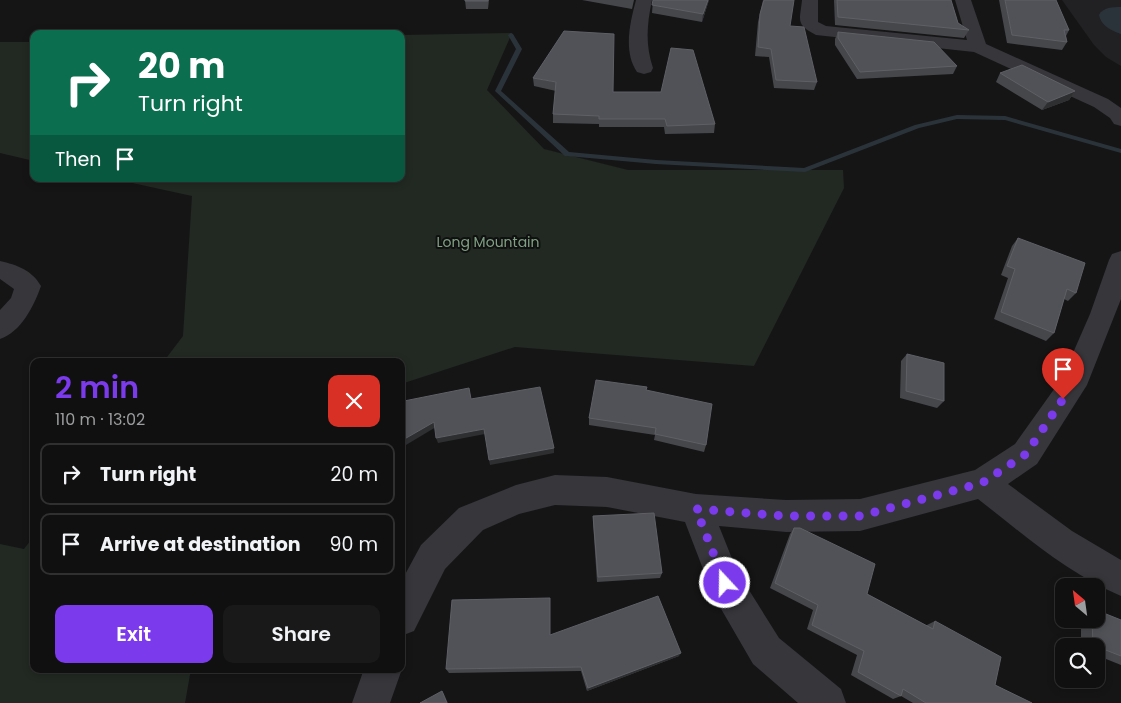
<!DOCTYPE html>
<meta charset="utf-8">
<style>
:root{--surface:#101010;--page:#191919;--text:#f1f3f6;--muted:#9c9d9f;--line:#303030;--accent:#7c3aed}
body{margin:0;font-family:Poppins,sans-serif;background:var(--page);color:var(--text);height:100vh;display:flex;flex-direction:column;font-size:19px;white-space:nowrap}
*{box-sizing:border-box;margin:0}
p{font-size:16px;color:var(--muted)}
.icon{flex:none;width:28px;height:28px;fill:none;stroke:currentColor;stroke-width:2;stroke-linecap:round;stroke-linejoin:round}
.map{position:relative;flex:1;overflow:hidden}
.side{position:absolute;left:30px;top:358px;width:375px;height:315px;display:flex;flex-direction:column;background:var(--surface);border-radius:10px;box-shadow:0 2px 8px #0003,0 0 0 1px var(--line)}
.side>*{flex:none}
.top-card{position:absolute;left:30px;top:30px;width:375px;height:152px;border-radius:10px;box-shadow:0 2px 8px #0003,0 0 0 1px var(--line);background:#0b6e4f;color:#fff;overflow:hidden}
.needle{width:32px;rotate:331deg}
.fabs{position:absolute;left:1055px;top:578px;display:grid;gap:10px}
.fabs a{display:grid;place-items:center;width:50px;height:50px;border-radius:10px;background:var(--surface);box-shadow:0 2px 8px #0003,0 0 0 1px var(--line);font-size:25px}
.pin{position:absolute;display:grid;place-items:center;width:42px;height:42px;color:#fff;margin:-51px -21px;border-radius:50% 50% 50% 0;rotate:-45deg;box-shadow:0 0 5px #0007}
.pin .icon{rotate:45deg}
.me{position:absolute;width:55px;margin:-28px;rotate:339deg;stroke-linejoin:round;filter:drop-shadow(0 0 4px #0008)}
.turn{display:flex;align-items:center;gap:18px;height:105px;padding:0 25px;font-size:22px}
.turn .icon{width:65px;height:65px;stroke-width:2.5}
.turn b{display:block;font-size:35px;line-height:42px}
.then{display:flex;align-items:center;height:48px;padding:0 25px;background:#0003;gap:10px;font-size:19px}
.round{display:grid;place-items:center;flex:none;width:52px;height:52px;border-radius:10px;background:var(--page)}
.head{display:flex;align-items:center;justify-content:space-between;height:85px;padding:0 25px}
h1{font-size:30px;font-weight:600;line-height:38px;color:var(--accent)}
.action{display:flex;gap:10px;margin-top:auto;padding:10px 25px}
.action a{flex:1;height:58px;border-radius:10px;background:var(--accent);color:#fff;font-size:20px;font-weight:600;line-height:58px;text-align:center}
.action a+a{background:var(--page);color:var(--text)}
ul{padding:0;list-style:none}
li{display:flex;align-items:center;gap:15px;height:62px;margin:0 10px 8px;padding:0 15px;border:2px solid var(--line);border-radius:10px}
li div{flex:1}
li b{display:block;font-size:19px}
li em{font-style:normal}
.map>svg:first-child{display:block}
.built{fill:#212123}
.green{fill:#212922}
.water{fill:#2b333a}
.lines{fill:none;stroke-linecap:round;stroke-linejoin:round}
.stream{fill:#2b333a;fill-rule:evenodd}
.street{fill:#36363b;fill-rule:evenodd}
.wall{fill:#46474b}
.shaded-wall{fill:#2e2f31}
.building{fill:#515257;stroke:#5e6066}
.route{stroke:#7c3aed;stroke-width:9;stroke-dasharray:0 16.2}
.labels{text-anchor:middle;stroke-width:4;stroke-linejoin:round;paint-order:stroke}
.park-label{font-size:14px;fill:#7fa082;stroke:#101011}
</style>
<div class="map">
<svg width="1121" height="703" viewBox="0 0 1121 703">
<rect width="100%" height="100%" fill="#151516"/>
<!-- built -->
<path class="built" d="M1062 0H1121V66L1106 57 1094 45Z"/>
<!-- green -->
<path class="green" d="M512 33 487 90 544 149 628 170H843L844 188 754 366 515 347 401 384V361H164L183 336 192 196 114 179H401V35Z
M0 42H34V161L0 153Z
M34 536V669H191L185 703H0V544L24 549Z"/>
<!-- water -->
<path class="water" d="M1121 7V34C1112 31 1101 26 1099 15 1103 7 1113 7 1121 7Z"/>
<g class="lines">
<!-- stream -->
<path class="stream" d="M511 33 513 34 522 49 501 91 569 152 656 160 804 168 915 125 957 115 1005 116 1121 149V153L1005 120 957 119 919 128 805 172 656 164 567 156H565L495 91 516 49 508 35Z"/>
<!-- street -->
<path class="street" d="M636 0H652C647 24 645 44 653 68L651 72 644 74 637 72C623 51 630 23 636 0Z
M802 0H818V22L826 26 967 40 955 0H971L986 44 1108 99 1121 108V126L1114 124 1110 118 1094 107 974 52 816 35C795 24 800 21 802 0Z
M1121 251V299L1087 385 1037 464 1008 484 1072 531 1121 560V596C1068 574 1023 534 978 499L860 531 786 532 719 526 737 571 779 638 841 689 846 703H798L753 664 713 595 685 522 607 507 555 505 519 514 483 530 445 569 414 631 401 636V582L421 545 459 508 516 485 555 475 607 477 696 494 786 500 860 499 975 470 1015 444 1062 378 1090 314 1109 260 1112 254Z
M0 261C17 265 32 270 41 286 34 306 21 332 0 339V310L11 298 14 289 0 279Z
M401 668 402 669 390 703H352L364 669Z"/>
</g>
<!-- wall -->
<path class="wall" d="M465 0H489L488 9H466Z
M582 0H634L632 9Z
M653 0H709L702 22 652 13Z
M763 0 790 26 817 82 814 90 774 88 769 57 755 56 758 22Z
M834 0H951L958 23 969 30 964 38 835 25Z
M999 0H1056L1069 30 1066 36 1067 42 1062 50 1007 43Z
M838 32 957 66 953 74 857 79 835 45V39Z
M1000 73 1075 91 1069 100 1042 110 996 82Z
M533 78 613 92 715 124 714 133 665 134 664 127H599V124L553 123V114L556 91 534 86Z
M1018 238 1076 293 1068 301 1064 299 1054 333 1046 341 994 319 1008 278 1001 275 1012 246Z
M907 354 944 401 937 408 900 398 901 361Z
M646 390 706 445 704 452 654 440 655 435 589 425V418Z
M593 516 662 573 660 578 597 582 593 522Z
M794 528 867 594 927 626V625L935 621 995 685 1032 703H913L901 696 893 699 851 675 857 655 807 629 813 610 770 588 790 534Z
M1081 619 1121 620V665L1096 655V646H1081Z
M550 635 679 656 587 691 581 671 449 673 446 669Z"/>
<!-- shaded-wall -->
<path class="shaded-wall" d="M708 0H709L702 22 703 14Z
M1075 91 1069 100 1042 110 1048 102Z
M434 422 436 427 401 448V441Z
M484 429 485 434 438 443 436 438Z
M554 448V453L490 465 489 460Z
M681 653 679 656 587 691 588 688Z
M442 691 444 694 448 703H447Z"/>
<!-- building -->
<path class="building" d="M465 0H488V1H465Z
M653 0H708L703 14 652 5Z
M764 0H794L790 26 804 27 817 82 776 80 771 49 758 47 760 14Z
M837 0H951L958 23 969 30 838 17Z
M1005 0H1056L1069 30H1064L1067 42 1012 35Z
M564 31 614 34 613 92H661L671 48 693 50 715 124 667 126 665 119H599V116L553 114 556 82 533 78Z
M838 32 934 42 957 66 860 72 838 38Z
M1022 65 1075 91 1048 102 1000 73Z
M1018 238 1085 263 1076 293 1067 289 1054 333 1001 312 1015 269 1007 266Z
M907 354 944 363V401L906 391Z
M596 380 647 387 646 390 712 404 706 445 655 434 656 428 589 418Z
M540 387 554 448 489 460 484 429 436 438 434 422 401 441V402L404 401 469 388 471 399Z
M654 513 662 573 598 577 593 516Z
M794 528H800L875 564 867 594 933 629 935 621 1001 657 995 685 1032 703H926L903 689 901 696 858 672 864 651 812 625 818 605 775 583Z
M658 596 681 653 588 688 581 667 446 669 452 600 550 598V635Z
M1096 610 1121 620V656L1093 645 1092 619H1096Z
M442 691 447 703H420Z"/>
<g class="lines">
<!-- route -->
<path class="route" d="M725 583 696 509 786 516H860L982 483 1026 454 1063 399"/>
</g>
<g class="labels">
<!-- park labels -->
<g class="park-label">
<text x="488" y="247">Long Mountain</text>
</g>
</g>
</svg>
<div class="fabs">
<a><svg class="needle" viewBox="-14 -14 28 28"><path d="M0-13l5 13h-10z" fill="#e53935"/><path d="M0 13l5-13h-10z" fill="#9c9d9f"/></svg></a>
<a><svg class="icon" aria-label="search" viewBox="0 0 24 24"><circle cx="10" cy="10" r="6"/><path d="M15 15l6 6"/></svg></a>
</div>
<div class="pin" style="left:1063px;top:399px;background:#d93025"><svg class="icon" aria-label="arrive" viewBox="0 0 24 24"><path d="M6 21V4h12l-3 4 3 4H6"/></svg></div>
<svg class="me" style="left:725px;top:583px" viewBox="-20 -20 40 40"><circle r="17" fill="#7c3aed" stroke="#fff" stroke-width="3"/><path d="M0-11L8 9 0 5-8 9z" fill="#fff"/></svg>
<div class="top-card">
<div class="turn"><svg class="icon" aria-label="right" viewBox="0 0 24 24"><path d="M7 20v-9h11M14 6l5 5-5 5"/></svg><div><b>20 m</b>Turn right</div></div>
<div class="then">Then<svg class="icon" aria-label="arrive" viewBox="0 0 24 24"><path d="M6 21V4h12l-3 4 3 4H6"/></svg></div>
</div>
<section class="side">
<div class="head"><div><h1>2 min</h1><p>110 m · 13:02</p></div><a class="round" style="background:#d93025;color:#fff"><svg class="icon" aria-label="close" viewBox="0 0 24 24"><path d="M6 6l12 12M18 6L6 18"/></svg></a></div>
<ul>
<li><svg class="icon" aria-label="right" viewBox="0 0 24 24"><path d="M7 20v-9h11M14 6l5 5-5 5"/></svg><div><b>Turn right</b></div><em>20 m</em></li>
<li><svg class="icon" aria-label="arrive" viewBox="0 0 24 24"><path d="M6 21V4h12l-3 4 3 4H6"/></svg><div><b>Arrive at destination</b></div><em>90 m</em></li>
</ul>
<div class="action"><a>Exit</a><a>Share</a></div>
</section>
</div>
